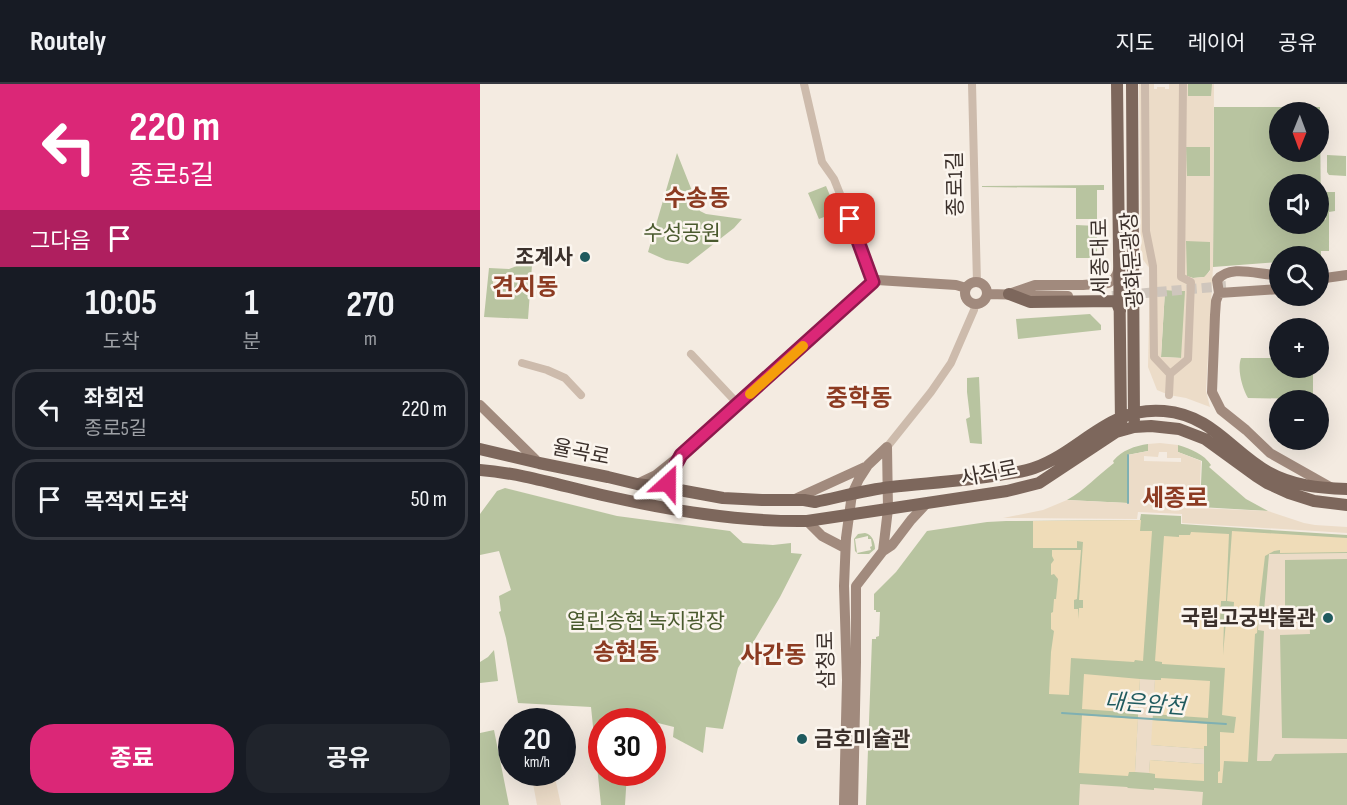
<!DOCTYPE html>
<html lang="ko">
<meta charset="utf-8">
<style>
:root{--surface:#171b24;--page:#20242c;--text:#f1f3f6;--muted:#9ea1a6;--line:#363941;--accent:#db2777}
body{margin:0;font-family:"Sofia Sans Condensed","Noto Sans KR",sans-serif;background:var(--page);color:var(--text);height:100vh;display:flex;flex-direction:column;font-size:22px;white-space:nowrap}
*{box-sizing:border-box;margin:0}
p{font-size:20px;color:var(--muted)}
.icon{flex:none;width:33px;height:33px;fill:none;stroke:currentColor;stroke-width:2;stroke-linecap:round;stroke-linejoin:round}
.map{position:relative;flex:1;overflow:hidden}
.drawer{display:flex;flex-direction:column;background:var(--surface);width:480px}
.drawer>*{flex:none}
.banner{background:#db2777;color:#fff;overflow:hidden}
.needle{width:39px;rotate:181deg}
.fabs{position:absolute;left:789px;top:18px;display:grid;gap:12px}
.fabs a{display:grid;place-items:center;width:60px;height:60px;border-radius:50%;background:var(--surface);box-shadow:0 6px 24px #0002;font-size:30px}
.speed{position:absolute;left:18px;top:624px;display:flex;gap:12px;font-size:30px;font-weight:700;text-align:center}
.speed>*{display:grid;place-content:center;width:78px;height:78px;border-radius:50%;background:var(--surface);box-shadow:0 6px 24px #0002;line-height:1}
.speed small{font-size:15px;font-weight:400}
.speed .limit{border:9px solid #d22;background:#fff;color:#111}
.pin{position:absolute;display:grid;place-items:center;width:51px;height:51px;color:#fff;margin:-26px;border-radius:12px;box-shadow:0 3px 9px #0006}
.me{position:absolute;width:66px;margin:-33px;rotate:24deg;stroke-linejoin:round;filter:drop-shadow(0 0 4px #0008)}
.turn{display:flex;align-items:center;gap:21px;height:126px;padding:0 30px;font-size:27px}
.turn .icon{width:78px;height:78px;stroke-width:2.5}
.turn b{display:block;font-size:42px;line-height:51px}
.then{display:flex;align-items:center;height:57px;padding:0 30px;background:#0003;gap:12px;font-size:22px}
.eta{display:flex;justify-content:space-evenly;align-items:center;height:102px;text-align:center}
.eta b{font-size:36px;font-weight:700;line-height:42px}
.button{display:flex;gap:12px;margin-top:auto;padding:12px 30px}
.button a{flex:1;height:69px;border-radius:24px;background:var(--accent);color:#fff;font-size:24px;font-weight:700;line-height:69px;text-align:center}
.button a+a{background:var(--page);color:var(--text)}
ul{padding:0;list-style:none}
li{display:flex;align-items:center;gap:18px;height:81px;margin:0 12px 9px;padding:0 18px;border:3px solid var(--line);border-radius:24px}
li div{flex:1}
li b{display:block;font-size:22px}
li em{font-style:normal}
header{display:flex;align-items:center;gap:36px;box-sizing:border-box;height:84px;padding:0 30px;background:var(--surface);border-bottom:2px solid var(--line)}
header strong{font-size:28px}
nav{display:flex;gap:33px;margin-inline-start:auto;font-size:21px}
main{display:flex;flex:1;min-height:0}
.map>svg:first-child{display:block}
.green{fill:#b8c4a0;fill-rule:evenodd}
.sand{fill:#efdcb8}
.plaza{fill:#ecdcc8;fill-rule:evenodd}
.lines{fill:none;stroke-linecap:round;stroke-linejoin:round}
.stream{stroke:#7fb0b2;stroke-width:2}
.secondary-tunnel{stroke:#cfc6bd;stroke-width:10;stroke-dasharray:10 5;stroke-linecap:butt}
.street{stroke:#cdbbac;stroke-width:8}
.secondary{stroke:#a18a7d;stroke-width:10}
.primary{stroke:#7d675c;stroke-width:12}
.route-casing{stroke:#8e194d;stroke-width:15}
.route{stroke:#db2777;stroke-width:10}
.slow{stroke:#f59e0b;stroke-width:10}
.poi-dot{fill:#1f5a5e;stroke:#fbf5ee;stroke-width:2}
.labels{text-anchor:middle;stroke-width:5;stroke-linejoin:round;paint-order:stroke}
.street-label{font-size:21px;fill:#3b302b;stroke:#fbf5ee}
.park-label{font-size:21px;fill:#4a5a2e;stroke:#fbf5ee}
.poi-label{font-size:21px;font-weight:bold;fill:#3b302b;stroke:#fbf5ee;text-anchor:end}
.water-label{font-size:22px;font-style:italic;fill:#1f5a5e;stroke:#fbf5ee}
.quarter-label{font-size:24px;font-weight:bold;fill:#8c3b22;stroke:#fbf5ee}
</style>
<header>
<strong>Routely</strong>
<nav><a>지도</a><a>레이어</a><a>공유</a></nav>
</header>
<main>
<section class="drawer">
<div class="banner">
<div class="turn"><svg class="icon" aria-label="left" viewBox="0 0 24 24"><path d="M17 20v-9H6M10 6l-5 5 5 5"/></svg><div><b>220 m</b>종로5길</div></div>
<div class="then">그다음<svg class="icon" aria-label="arrive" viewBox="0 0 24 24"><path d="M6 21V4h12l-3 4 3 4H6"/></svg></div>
</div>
<div class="eta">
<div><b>10:05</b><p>도착</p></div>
<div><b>1</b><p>분</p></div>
<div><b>270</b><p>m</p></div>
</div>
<ul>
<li><svg class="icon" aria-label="left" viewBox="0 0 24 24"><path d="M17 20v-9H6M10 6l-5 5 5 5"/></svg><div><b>좌회전</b><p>종로5길</p></div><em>220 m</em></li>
<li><svg class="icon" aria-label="arrive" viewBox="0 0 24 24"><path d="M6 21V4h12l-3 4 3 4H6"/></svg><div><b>목적지 도착</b></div><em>50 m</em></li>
</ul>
<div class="button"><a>종료</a><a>공유</a></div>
</section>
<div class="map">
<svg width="867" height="721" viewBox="0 0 867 721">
<rect width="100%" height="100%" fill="#f4ebe1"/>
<!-- green -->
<path class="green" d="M708 0H732V12H708Z
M734 23H840L841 138 846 135 845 127 847 124V108H855V127L849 128V167H841V175H839L838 172H800L799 178 733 183ZM800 28H838V68H800ZM800 100H838V140H800Z
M706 63H730V92H706Z
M197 69 220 127 226 130 262 135 254 144 208 180 186 176 168 168Z
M847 71 866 72V92L849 91 847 88Z
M624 101V106H617V135H596V104L502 103V102Z
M346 102 357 128 339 135 328 109Z
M596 141 617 142V174H596Z
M706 157H730V186L725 193 713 194 706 192Z
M42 180 52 181 48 235 4 233 9 184 29 185Z
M685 206 706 207 702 274 681 273Z
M610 230 621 241V246L538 255 536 235Z
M761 274H799L800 284H833V312L830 315 768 314C762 304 757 285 761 274Z
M499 293 502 360 490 359 486 335 490 333 487 308V294Z
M668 360V367L647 371V419L587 416C605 406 618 391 634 379L633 377C642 366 655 362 668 360Z
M698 361C711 365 724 370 731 381L729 383 766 415 788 427 720 423 722 377 698 368Z
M25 404 137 432 250 447 263 459 293 461 311 459V469L322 470 300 513 258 584 243 645 226 643 223 669 193 653 194 643 174 638 173 640 172 638H122V688L147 689 145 721H121L111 623 38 619 26 554 19 528 21 527 19 512 31 506 19 467 0 471V430L17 407Z
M661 430 701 432V440L867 451V721H386L392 555H396V553L399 552 400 528H396V526H394V510L416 488 447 447 507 438 526 437 660 436Z
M385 449C392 450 395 458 395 465L389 470H378L375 467 374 455 378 450ZM388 452V455H391L392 462 390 463 391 466 377 469 375 455Z
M14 566 18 597 0 599V578L8 573Z
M14 646 29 721H0V649Z"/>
<!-- sand -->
<path class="sand" d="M661 436 660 447H672L663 577 655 576 654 578 591 574 589 611 569 610 571 568 574 547 571 545V529L573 528 574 515H576L578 495 574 490 571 491V480L574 476 572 472V466H601L597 515 594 516V525H598V535L599 524H603V516H599L603 458 597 457V464H553V437Z
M752 447 867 454V468L800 469V466L794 467 785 472 780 514 777 549 775 550 768 678 744 677 742 699H738V688L740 687V648L754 649 756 633 742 631 745 584 682 580V578L675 577 684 452 699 453V451H710L711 448 749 450 746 517H741L740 536 744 537 743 571 746 537H753L754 518 747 517Z
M604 590 660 595 658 629 602 625Z
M681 594 730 597 728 634 672 630 675 596H681Z
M602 631 658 635 655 688H649L648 692 599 689Z
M672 636 727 640V662H724V665L670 661Z
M670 676 724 680V697L675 694V690L669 689Z"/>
<!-- plaza -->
<path class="plaza" d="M659 0H674V5H677V3H685V5H689V0H708V12H731L732 0H734L733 183 726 307 730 323 706 314 689 311 677 306 668 283 670 185 661 173ZM706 63H730V92H707ZM706 157 730 158V187L724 193 713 194 707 192ZM685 206 705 207 701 274 681 273Z
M13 190H32V203L13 204Z
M680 359 698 361V368L721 377 719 424 788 427 824 439 835 441 867 443V449L702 439V430L658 428 657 435 523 434 563 426 587 416 648 419V371L668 367V360ZM679 368H687V374H701V378L664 377V372L678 373Z
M867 469V475L805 476V527L829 528 830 550 800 551 802 654 867 655V669L795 670 791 677H777L784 547 778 546 779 528 784 527 789 470Z
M660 595 675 596 671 661 724 665V680L670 676 669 689 655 688Z
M51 689H74L81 721H57Z
M600 700 647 703 648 704 674 706V704L723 708 722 721H599Z"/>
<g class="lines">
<!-- stream -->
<path class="stream" d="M648 419V371
M582 629 746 640"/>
<!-- secondary-tunnel -->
<path class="secondary-tunnel" d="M632 212 746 202"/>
<!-- street -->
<path class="street" d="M492 0 497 199
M665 0 666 147 673 182 674 273 690 290 708 275 711 198 701 193 703 0
M211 270 258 320
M42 279 67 286 85 294 101 311
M689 311 690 290
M407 363 451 308 471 279 494 226 495 220
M194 405 188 399 189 392 201 371 393 198 378 155 354 95 342 78 324 0"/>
<!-- secondary -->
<path class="secondary" d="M800 191C781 192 751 179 737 196L739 209 736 217 735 231 732 308 741 326 766 346 790 369 852 404
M838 195 867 191
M393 198 397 196 476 201 486 204
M485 209a11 11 0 1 1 22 0a11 11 0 1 1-22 0Z
M739 209 800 205
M507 210 588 212
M529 210 555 201H603L628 199 634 195 637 190 639 183
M0 321 59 379
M157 400 176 391 201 371
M315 415 385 383
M327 437 342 452 365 464
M403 467 408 425 407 363
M364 721 367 596 364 502 366 454 372 410 379 395 388 381 407 363
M373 721 376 578V502L403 467 412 461 431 436 446 420"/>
<!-- primary -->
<path class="primary" d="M637 0 641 339
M652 0 654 335
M529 210 550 218 634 217 637 219 640 227
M0 365 59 379 128 393 157 400 194 405 243 414 282 416H324L335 418C360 413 385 406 411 403 447 399 483 397 519 391 531 389 543 388 554 384 602 367 628 322 684 327 732 331 751 367 788 388 813 402 839 404 867 405
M0 386C41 389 82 402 122 411 189 426 258 438 327 437L527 407 559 399 636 348 654 343 671 342 699 345 725 355 776 392 787 399 809 409 834 417 867 421"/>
</g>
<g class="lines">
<defs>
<path id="route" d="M188 399 189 393 201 371 393 198 370 135"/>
</defs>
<!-- route casing -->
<use href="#route" class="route-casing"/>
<!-- route -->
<use href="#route" class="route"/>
<!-- slow -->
<path class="slow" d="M270 310 323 262"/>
</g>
<!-- markers -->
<g class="poi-dot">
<circle cx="105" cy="173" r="6"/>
<circle cx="848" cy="534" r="6"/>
<circle cx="322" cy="655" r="6"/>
</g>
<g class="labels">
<!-- street labels -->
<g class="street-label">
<text transform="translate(475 100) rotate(-91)" y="7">종로1길</text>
<text transform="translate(620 173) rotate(-91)" y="7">세종대로</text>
<text transform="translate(652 176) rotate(-94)" y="7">광화문광장</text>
<text transform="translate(101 368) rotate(11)" y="7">율곡로</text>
<text transform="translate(509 389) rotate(-11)" y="7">사직로</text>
<text transform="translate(346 576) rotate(-91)" y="7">삼청로</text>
</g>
<!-- park labels -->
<g class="park-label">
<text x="202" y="156">수성공원</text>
<text x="166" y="544">열린송현 녹지광장</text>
</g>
<!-- poi labels -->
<g class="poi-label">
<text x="93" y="180">조계사</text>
<text x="836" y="541">국립고궁박물관</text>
<text x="334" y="662" text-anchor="start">금호미술관</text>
</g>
<!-- water labels -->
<g class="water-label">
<text transform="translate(665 619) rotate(4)" y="8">대은암천</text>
</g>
<!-- quarter labels -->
<g class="quarter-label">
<text x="217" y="122">수송동</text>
<text x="45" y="211">견지동</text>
<text x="379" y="322">중학동</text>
<text x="695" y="422">세종로</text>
<text x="146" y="576">송현동</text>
<text x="293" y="579">사간동</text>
</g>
</g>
</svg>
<div class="fabs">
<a><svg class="needle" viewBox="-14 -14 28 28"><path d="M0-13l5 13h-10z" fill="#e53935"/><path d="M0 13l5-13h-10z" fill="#9ea1a6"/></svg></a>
<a><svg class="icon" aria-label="sound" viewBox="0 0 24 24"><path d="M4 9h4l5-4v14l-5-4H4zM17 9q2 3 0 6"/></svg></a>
<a><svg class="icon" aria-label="search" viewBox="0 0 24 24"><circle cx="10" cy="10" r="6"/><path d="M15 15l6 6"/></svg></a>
<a>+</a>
<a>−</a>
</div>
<div class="speed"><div>20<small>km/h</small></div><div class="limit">30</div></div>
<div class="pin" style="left:370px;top:135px;background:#d93025"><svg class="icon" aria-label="arrive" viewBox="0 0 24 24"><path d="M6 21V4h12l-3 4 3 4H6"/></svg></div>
<svg class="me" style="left:188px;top:399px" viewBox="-20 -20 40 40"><path d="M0-17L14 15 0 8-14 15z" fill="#db2777" stroke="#fff" stroke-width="4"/></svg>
</div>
</main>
